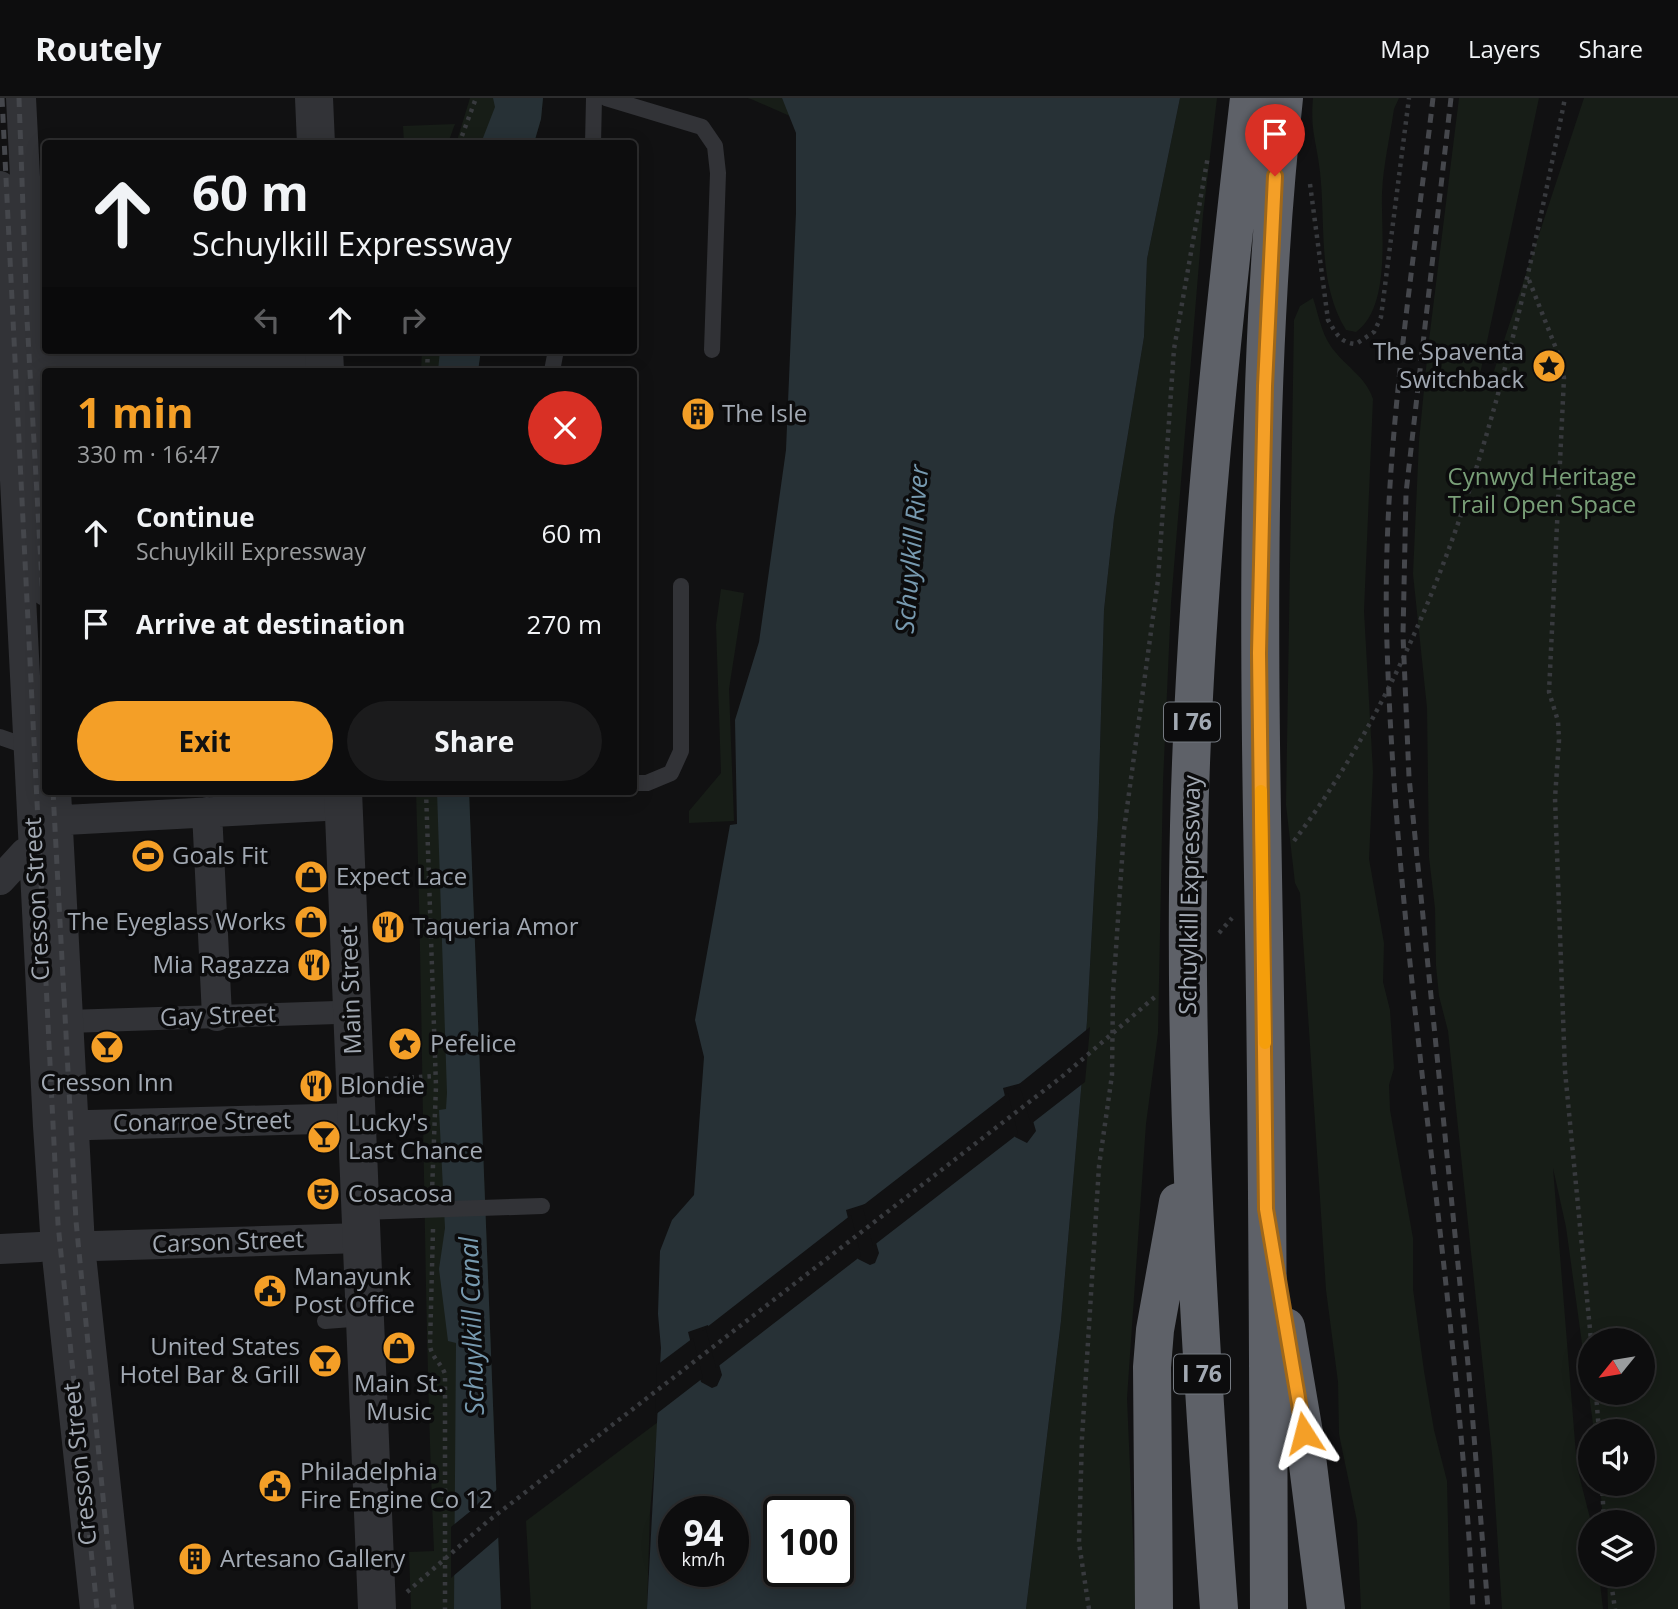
<!DOCTYPE html>
<meta charset="utf-8">
<style>
:root{--surface:#0d0d0e;--page:#1b1b1c;--text:#f1f3f6;--muted:#9a9c9e;--line:#2d2d2e;--accent:#f49f27}
body{margin:0;font-family:"Open Sans",sans-serif;background:var(--page);color:var(--text);height:100vh;display:flex;flex-direction:column;font-size:26px;white-space:nowrap}
*{box-sizing:border-box;margin:0}
p{font-size:23px;color:var(--muted)}
.icon{flex:none;width:38px;height:38px;fill:none;stroke:currentColor;stroke-width:2;stroke-linecap:round;stroke-linejoin:round}
.map{position:relative;flex:1;overflow:hidden}
.drawer{position:absolute;left:42px;top:270px;width:595px;height:427px;display:flex;flex-direction:column;background:var(--surface);border-radius:7px;box-shadow:0 4px 18px #0003,0 0 0 2px var(--line)}
.drawer>*{flex:none}
.top-card{position:absolute;left:42px;top:42px;width:595px;height:214px;border-radius:7px;box-shadow:0 4px 18px #0003,0 0 0 2px var(--line);background:#0d0d0e;color:var(--text);overflow:hidden}
.needle{width:46px;rotate:240deg}
.tools{position:absolute;left:1578px;top:1230px;display:grid;gap:14px}
.tools a{display:grid;place-items:center;width:77px;height:77px;border-radius:50%;background:var(--surface);box-shadow:0 4px 18px #0003,0 0 0 2px var(--line);font-size:35px}
.speed{position:absolute;left:658px;top:1398px;display:flex;gap:14px;font-size:35px;font-weight:700;text-align:center}
.speed>*{display:grid;place-content:center;width:91px;height:91px;border-radius:50%;background:var(--surface);box-shadow:0 4px 18px #0003,0 0 0 2px var(--line);line-height:1}
.speed small{font-size:18px;font-weight:400}
.speed .limit{border:4px solid #111;border-radius:10px;background:#fff;color:#111}
.pin{position:absolute;display:grid;place-items:center;width:60px;height:60px;color:#fff;margin:-72px -30px;border-radius:50% 50% 50% 0;rotate:-45deg;box-shadow:0 0 7px #0007}
.pin .icon{rotate:45deg}
.me{position:absolute;width:77px;margin:-38px;rotate:351deg;stroke-linejoin:round;filter:drop-shadow(0 0 5px #0008)}
.turn{display:flex;align-items:center;gap:24px;height:147px;padding:0 35px;font-size:32px}
.turn .icon{width:91px;height:91px;stroke-width:2.5}
.turn b{display:block;font-size:49px;line-height:60px}
.lanes{display:flex;align-items:center;height:66px;padding:0 35px;background:#0003;justify-content:center;gap:35px;direction:ltr}
.lanes .off{opacity:.35}
.round{display:grid;place-items:center;flex:none;width:74px;height:74px;border-radius:37px;background:var(--page)}
.headline{display:flex;align-items:center;justify-content:space-between;height:119px;padding:0 35px}
h1{font-size:42px;font-weight:700;line-height:52px;color:var(--accent)}
.action{display:flex;gap:14px;margin-top:auto;padding:14px 35px}
.action a{flex:1;height:80px;border-radius:42px;background:var(--accent);color:#111;font-size:28px;font-weight:700;line-height:80px;text-align:center}
.action a+a{background:var(--page);color:var(--text)}
ul{padding:0;list-style:none}
li{display:flex;align-items:center;gap:21px;height:91px;padding:0 35px}
li div{flex:1}
li b{display:block;font-size:26px}
li em{font-style:normal}
header{display:flex;align-items:center;gap:42px;box-sizing:border-box;height:98px;padding:0 35px;background:var(--surface);border-bottom:2px solid var(--line)}
header strong{font-size:33px}
nav{display:flex;gap:38px;margin-inline-start:auto;font-size:24px}
.map>svg:first-child{display:block}
.green{fill:#171d17;fill-rule:evenodd}
.water{fill:#273136;fill-rule:evenodd}
.pier{fill:#111112}
.lines{fill:none;stroke-linecap:round;stroke-linejoin:round}
.path{stroke:#383a3e;stroke-width:4.5;stroke-dasharray:3.5 5;stroke-linecap:butt}
.service{stroke:#323337;stroke-width:16}
.pedestrian{stroke:#323337;stroke-width:23}
.minor{stroke:#323337;stroke-width:30}
.tertiary{stroke:#323337;stroke-width:38}
.motorway{stroke:#5e6168;stroke-width:38}
.rail{stroke:#45474c;stroke-width:5;stroke-dasharray:9 7;stroke-linecap:butt}
.route-casing{stroke:#9f6719;stroke-width:18}
.route{stroke:#f49f27;stroke-width:12}
.slow{stroke:#f59e0b;stroke-width:12}
.labels{text-anchor:middle;stroke-width:7;stroke-linejoin:round;paint-order:stroke}
.shield{fill:#0c0c0d;stroke:#757a81;stroke-width:2}
.shield-label{font-size:23px;font-weight:bold;fill:#a2a9b3}
.poi-label{font-size:24px;fill:#a2a9b3;stroke:#0c0c0d;text-anchor:start}
.park-label{font-size:24px;fill:#799f78;stroke:#0c0c0d}
.street-label{font-size:24px;fill:#a2a9b3;stroke:#0c0c0d}
.water-label{font-size:26px;font-style:italic;fill:#779ab0;stroke:#0c0c0d}
</style>
<header>
<strong>Routely</strong>
<nav><a>Map</a><a>Layers</a><a>Share</a></nav>
</header>
<div class="map">
<svg width="1678" height="1511" viewBox="0 0 1678 1511">
<rect width="100%" height="100%" fill="#111112"/>
<!-- green -->
<path class="green" d="M470 0H543L541 21 534 45 456 46Z
M747 0H782L792 19 751 1Z
M1180 0H1217L1203 117 1171 505 1163 684 1158 935 1146 1026 1127 1300 1136 1511H1026L1061 1223 1087 923 1098 720 1104 512 1114 420 1144 239 1147 161Z
M1313 0H1399L1394 11C1390 39 1383 68 1382 96 1381 135 1391 209 1356 234L1346 232C1317 185 1326 127 1320 74 1317 44 1310 33 1313 0Z
M1459 0H1539L1479 281 1484 289 1489 288 1584 0H1678V1511H1608L1607 1477H1643V1424H1603L1600 1386H1643V1334L1594 1333 1566 1129 1553 1070 1577 1369 1591 1424V1477H1599L1603 1511H1502L1492 1356 1448 933 1439 898 1436 868 1435 810 1429 759 1427 610 1413 476 1419 343 1428 250ZM1643 1242V1295H1591V1242Z
M455 26 448 45H404L403 28Z
M1313 200C1318 215 1321 234 1330 247 1343 267 1366 278 1373 301L1364 513 1373 674 1369 761 1384 845 1383 884 1390 912 1394 970 1389 987 1390 1012 1413 1140V1191L1424 1273 1434 1332 1447 1383 1450 1511H1361L1357 1423 1339 1336 1338 1284 1326 1192 1300 795 1295 785 1286 707 1294 222 1300 208Z
M422 252H481L478 273H421Z
M721 491 744 495 729 591 734 723 689 725V713L721 675 716 527Z
M416 693H469L501 1511H411L409 1454 434 1453C423 1200 424 946 416 693Z
M658 1324 650 1414 647 1511H531L526 1423Z"/>
<!-- water -->
<path class="water" d="M493 0H543L541 21 534 45H481L495 9Z
M782 0H1180L1147 161 1144 239 1114 420 1104 512 1098 720 1087 923 1061 1223 1026 1511H647L661 1250 658 1216 660 1153 672 1122 694 1097 704 959 695 922 730 727 737 726 735 622 759 544 786 352 796 115V35ZM1022 985 1036 1033 1027 1045 1015 1039 1003 990ZM865 1106 879 1155 875 1165 870 1167 858 1161 846 1112ZM708 1227 722 1277 717 1288 712 1290 701 1284 688 1234ZM674 1414H733V1474H674ZM779 1414H838V1474H779Z
M440 252H481L478 273H438Z
M437 693H469L501 1511H454L456 1245 448 1243 439 1171 445 1130 439 1012 446 1011 447 995Z"/>
<!-- pier -->
<path class="pier" d="M1090 929 1085 984 1031 1026 1020 989 1013 991Z
M1008 995 1018 1036 873 1148 863 1110 857 1112Z
M851 1117 861 1158 716 1270 706 1231 702 1233Z
M693 1240 703 1280 655 1317 657 1267Z
M499 1390 500 1438 451 1480V1429Z"/>
<g class="lines">
<!-- path -->
<path class="path" d="M459 46 476 0
M1310 86 1328 222C1336 235 1340 245 1356 246L1374 234 1381 219 1409 0
M1529 182 1559 258 1564 280 1549 594 1558 623 1559 642 1555 700 1565 973 1591 1242
M427 273 428 252
M426 693 436 988 432 1094
M1294 743C1456 527 1513 259 1565 0
M1219 835 1232 820
M385 981 435 978
M433 1131 430 1248C432 1260 441 1265 445 1276V1511
M1596 1295 1599 1334
M1602 1386 1604 1424
M1610 1477 1615 1511
M407 1494 487 1424 1064 977 1156 898
M1089 1511 1079 1445 1082 1340 1099 1068 1112 977 1113 895 1124 732 1158 482 1174 251 1208 58"/>
<!-- service -->
<path class="service" d="M606 0 702 29 715 48 718 75 712 252
M593 46 594 0
M552 273 556 252
M0 639 20 646
M634 685H647L671 675 681 653V488
M361 1114 542 1108
M325 1223 365 1220"/>
<!-- pedestrian -->
<path class="pedestrian" d="M83 923 352 914"/>
<!-- minor -->
<path class="minor" d="M21 0 46 493
M0 88 48 1028 56 1149 95 1511
M44 270 324 258
M56 693 80 1148 119 1511
M207 714 217 918
M65 722 344 707
M0 782 25 755
M89 1027 356 1020
M94 1148 362 1140
M0 1151 40 1149"/>
<!-- tertiary -->
<path class="tertiary" d="M314 0 316 46
M324 252 325 273
M343 693 377 1511"/>
<!-- motorway -->
<path class="motorway" d="M1286 1229 1304 1335 1326 1511
M1154 1511 1152 1269 1155 1232 1178 1104
M1219 1511C1200 1250 1183 990 1189 728 1195 484 1221 242 1249 0
M1269 1511C1268 1286 1268 1060 1264 835 1259 557 1254 277 1284 0"/>
<!-- rail -->
<path class="rail" d="M2 0 58 1126 97 1511
M19 0 27 221 46 554
M1433 0C1412 181 1381 364 1387 547 1397 870 1458 1188 1473 1511
M1451 0 1406 395 1403 537 1409 679 1469 1276 1488 1511
M53 693 76 1123 114 1511"/>
</g>
<g class="lines">
<defs>
<path id="route" d="M1275 78 1265 288 1259 555 1266 1111 1304 1335"/>
</defs>
<!-- route casing -->
<use href="#route" class="route-casing"/>
<!-- route -->
<use href="#route" class="route"/>
<!-- slow -->
<path class="slow" d="M1261 693 1265 945"/>
</g>
<!-- icons -->
<defs>
<symbol id="sight-disc" viewBox="-11 -11 22 22"><circle r="9.5" fill="#f49f27" stroke="#0c0c0d"/><path d="M0-6L1.8-2.2L6-1.7L2.9 1.2L3.7 5.4L0 3.3L-3.7 5.4L-2.9 1.2L-6-1.7L-1.8-2.2Z" fill="#111"/></symbol>
<symbol id="building-disc" viewBox="-11 -11 22 22"><circle r="9.5" fill="#f49f27" stroke="#0c0c0d"/><path d="M-4-6H4V6H1V3H-1V6H-4ZM-2.5-4.3h1.7v1.8h-1.7ZM.8-4.3h1.7v1.8H.8ZM-2.5-1h1.7V.8h-1.7ZM.8-1h1.7V.8H.8Z" fill="#111"/></symbol>
<symbol id="stadium-disc" viewBox="-11 -11 22 22"><circle r="9.5" fill="#f49f27" stroke="#0c0c0d"/><path d="M0-5a6.5 5 0 1 0 0 10a6.5 5 0 1 0 0-10ZM-3.5-1.8h7v3.6h-7Z" fill="#111"/></symbol>
<symbol id="shop-disc" viewBox="-11 -11 22 22"><circle r="9.5" fill="#f49f27" stroke="#0c0c0d"/><path d="M-5-2.5h2.3a2.7 3.5 0 0 1 5.4 0H5L5.5 6h-11ZM-1.5-2.5h3a1.5 2.3 0 0 0-3 0Z" fill="#111"/></symbol>
<symbol id="restaurant-disc" viewBox="-11 -11 22 22"><circle r="9.5" fill="#f49f27" stroke="#0c0c0d"/><path d="M-5-6h1v4h1v-4h1v4h1v-4h1v5L-1.5 .5V6h-2V.5L-5-1ZM5-6V6H3V1.5H1.5Q1.5-4 5-6Z" fill="#111"/></symbol>
<symbol id="bar-disc" viewBox="-11 -11 22 22"><circle r="9.5" fill="#f49f27" stroke="#0c0c0d"/><path d="M-6-5H6L.8 .8V4.5H3.5V6h-7V4.5H-.8V.8Z" fill="#111"/></symbol>
<symbol id="theatre-disc" viewBox="-11 -11 22 22"><circle r="9.5" fill="#f49f27" stroke="#0c0c0d"/><path d="M-5-5.5Q0-4 5-5.5V0Q5 5 0 6Q-5 5-5 0ZM-3.3-2.5H-1v1.5H-3.3ZM1-2.5H3.3v1.5H1ZM-2.8 1Q0 5.5 2.8 1Z" fill="#111"/></symbol>
<symbol id="civic-disc" viewBox="-11 -11 22 22"><circle r="9.5" fill="#f49f27" stroke="#0c0c0d"/><path d="M-.6-6.5H3V-4.5H.6V-3L4-1V1h2V6H-6V1h2V-1L-.6-3ZM-1.2 2.5V6h2.4V2.5Z" fill="#111"/></symbol>
</defs>
<g fill-rule="evenodd">
<use href="#sight-disc" x="1530" y="249" width="38" height="38"/>
<use href="#building-disc" x="679" y="297" width="38" height="38"/>
<use href="#stadium-disc" x="129" y="739" width="38" height="38"/>
<use href="#shop-disc" x="292" y="760" width="38" height="38"/>
<use href="#shop-disc" x="292" y="805" width="38" height="38"/>
<use href="#restaurant-disc" x="369" y="810" width="38" height="38"/>
<use href="#restaurant-disc" x="295" y="848" width="38" height="38"/>
<use href="#sight-disc" x="386" y="927" width="38" height="38"/>
<use href="#bar-disc" x="88" y="930" width="38" height="38"/>
<use href="#restaurant-disc" x="297" y="969" width="38" height="38"/>
<use href="#bar-disc" x="305" y="1020" width="38" height="38"/>
<use href="#theatre-disc" x="304" y="1077" width="38" height="38"/>
<use href="#civic-disc" x="251" y="1174" width="38" height="38"/>
<use href="#shop-disc" x="380" y="1231" width="38" height="38"/>
<use href="#bar-disc" x="306" y="1244" width="38" height="38"/>
<use href="#civic-disc" x="256" y="1369" width="38" height="38"/>
<use href="#building-disc" x="176" y="1442" width="38" height="38"/>
</g>
<g class="labels">
<!-- shield labels -->
<g class="shield">
<rect x="1164" y="604.5" width="56" height="39" rx="5"/>
<rect x="1174" y="1256.5" width="56" height="39" rx="5"/>
</g>
<g class="shield-label">
<text x="1192" y="632">I 76</text>
<text x="1202" y="1284">I 76</text>
</g>
<!-- poi labels -->
<g class="poi-label">
<text x="1524" y="262" text-anchor="end">The Spaventa<tspan x="1524" dy="28">Switchback</tspan></text>
<text x="722" y="324">The Isle</text>
<text x="172" y="766">Goals Fit</text>
<text x="336" y="787">Expect Lace</text>
<text x="286" y="832" text-anchor="end">The Eyeglass Works</text>
<text x="412" y="837">Taqueria Amor</text>
<text x="290" y="875" text-anchor="end">Mia Ragazza</text>
<text x="430" y="954">Pefelice</text>
<text x="107" y="993" text-anchor="middle">Cresson Inn</text>
<text x="340" y="996">Blondie</text>
<text x="348" y="1033">Lucky's<tspan x="348" dy="28">Last Chance</tspan></text>
<text x="348" y="1104">Cosacosa</text>
<text x="294" y="1187">Manayunk<tspan x="294" dy="28">Post Office</tspan></text>
<text x="300" y="1257" text-anchor="end">United States<tspan x="300" dy="28">Hotel Bar &amp; Grill</tspan></text>
<text x="399" y="1294" text-anchor="middle">Main St.<tspan x="399" dy="28">Music</tspan></text>
<text x="300" y="1382">Philadelphia<tspan x="300" dy="28">Fire Engine Co 12</tspan></text>
<text x="220" y="1469">Artesano Gallery</text>
</g>
<!-- park labels -->
<g class="park-label">
<text x="1542" y="387">Cynwyd Heritage<tspan x="1542" dy="28">Trail Open Space</tspan></text>
</g>
<!-- street labels -->
<g class="street-label">
<text transform="translate(1190 797) rotate(-89)" y="8">Schuylkill Expressway</text>
<text transform="translate(37 801) rotate(-93)" y="8">Cresson Street</text>
<text transform="translate(351 892) rotate(-92)" y="8">Main Street</text>
<text transform="translate(218 918) rotate(-2)" y="8">Gay Street</text>
<text transform="translate(202 1024) rotate(-1)" y="8">Conarroe Street</text>
<text transform="translate(228 1144) rotate(-2)" y="8">Carson Street</text>
<text transform="translate(80 1366) rotate(-96)" y="8">Cresson Street</text>
</g>
<!-- water labels -->
<g class="water-label">
<text transform="translate(912 451) rotate(-85)" y="9">Schuylkill River</text>
<text transform="translate(472 1228) rotate(-92)" y="9">Schuylkill Canal</text>
</g>
</g>
</svg>
<div class="tools">
<a><svg class="needle" viewBox="-14 -14 28 28"><path d="M0-13l5 13h-10z" fill="#e53935"/><path d="M0 13l5-13h-10z" fill="#9a9c9e"/></svg></a>
<a><svg class="icon" aria-label="sound" viewBox="0 0 24 24"><path d="M4 9h4l5-4v14l-5-4H4zM17 9q2 3 0 6"/></svg></a>
<a><svg class="icon" aria-label="layers" viewBox="0 0 24 24"><path d="M12 4l9 5-9 5-9-5zM3 14l9 5 9-5"/></svg></a>
</div>
<div class="speed"><div>94<small>km/h</small></div><div class="limit">100</div></div>
<div class="pin" style="left:1275px;top:78px;background:#d93025"><svg class="icon" aria-label="arrive" viewBox="0 0 24 24"><path d="M6 21V4h12l-3 4 3 4H6"/></svg></div>
<svg class="me" style="left:1304px;top:1335px" viewBox="-20 -20 40 40"><path d="M0-17L14 15 0 8-14 15z" fill="#f49f27" stroke="#fff" stroke-width="4"/></svg>
<div class="top-card">
<div class="turn"><svg class="icon" aria-label="ahead" viewBox="0 0 24 24"><path d="M12 20V5M6 11l6-6 6 6"/></svg><div><b>60 m</b>Schuylkill Expressway</div></div>
<div class="lanes"><svg class="icon off" aria-label="left" viewBox="0 0 24 24"><path d="M17 20v-9H6M10 6l-5 5 5 5"/></svg><svg class="icon" aria-label="ahead" viewBox="0 0 24 24"><path d="M12 20V5M6 11l6-6 6 6"/></svg><svg class="icon off" aria-label="right" viewBox="0 0 24 24"><path d="M7 20v-9h11M14 6l5 5-5 5"/></svg></div>
</div>
<section class="drawer">
<div class="headline"><div><h1>1 min</h1><p>330 m · 16:47</p></div><a class="round" style="background:#d93025;color:#fff"><svg class="icon" aria-label="close" viewBox="0 0 24 24"><path d="M6 6l12 12M18 6L6 18"/></svg></a></div>
<ul>
<li><svg class="icon" aria-label="ahead" viewBox="0 0 24 24"><path d="M12 20V5M6 11l6-6 6 6"/></svg><div><b>Continue</b><p>Schuylkill Expressway</p></div><em>60 m</em></li>
<li><svg class="icon" aria-label="arrive" viewBox="0 0 24 24"><path d="M6 21V4h12l-3 4 3 4H6"/></svg><div><b>Arrive at destination</b></div><em>270 m</em></li>
</ul>
<div class="action"><a>Exit</a><a>Share</a></div>
</section>
</div>
